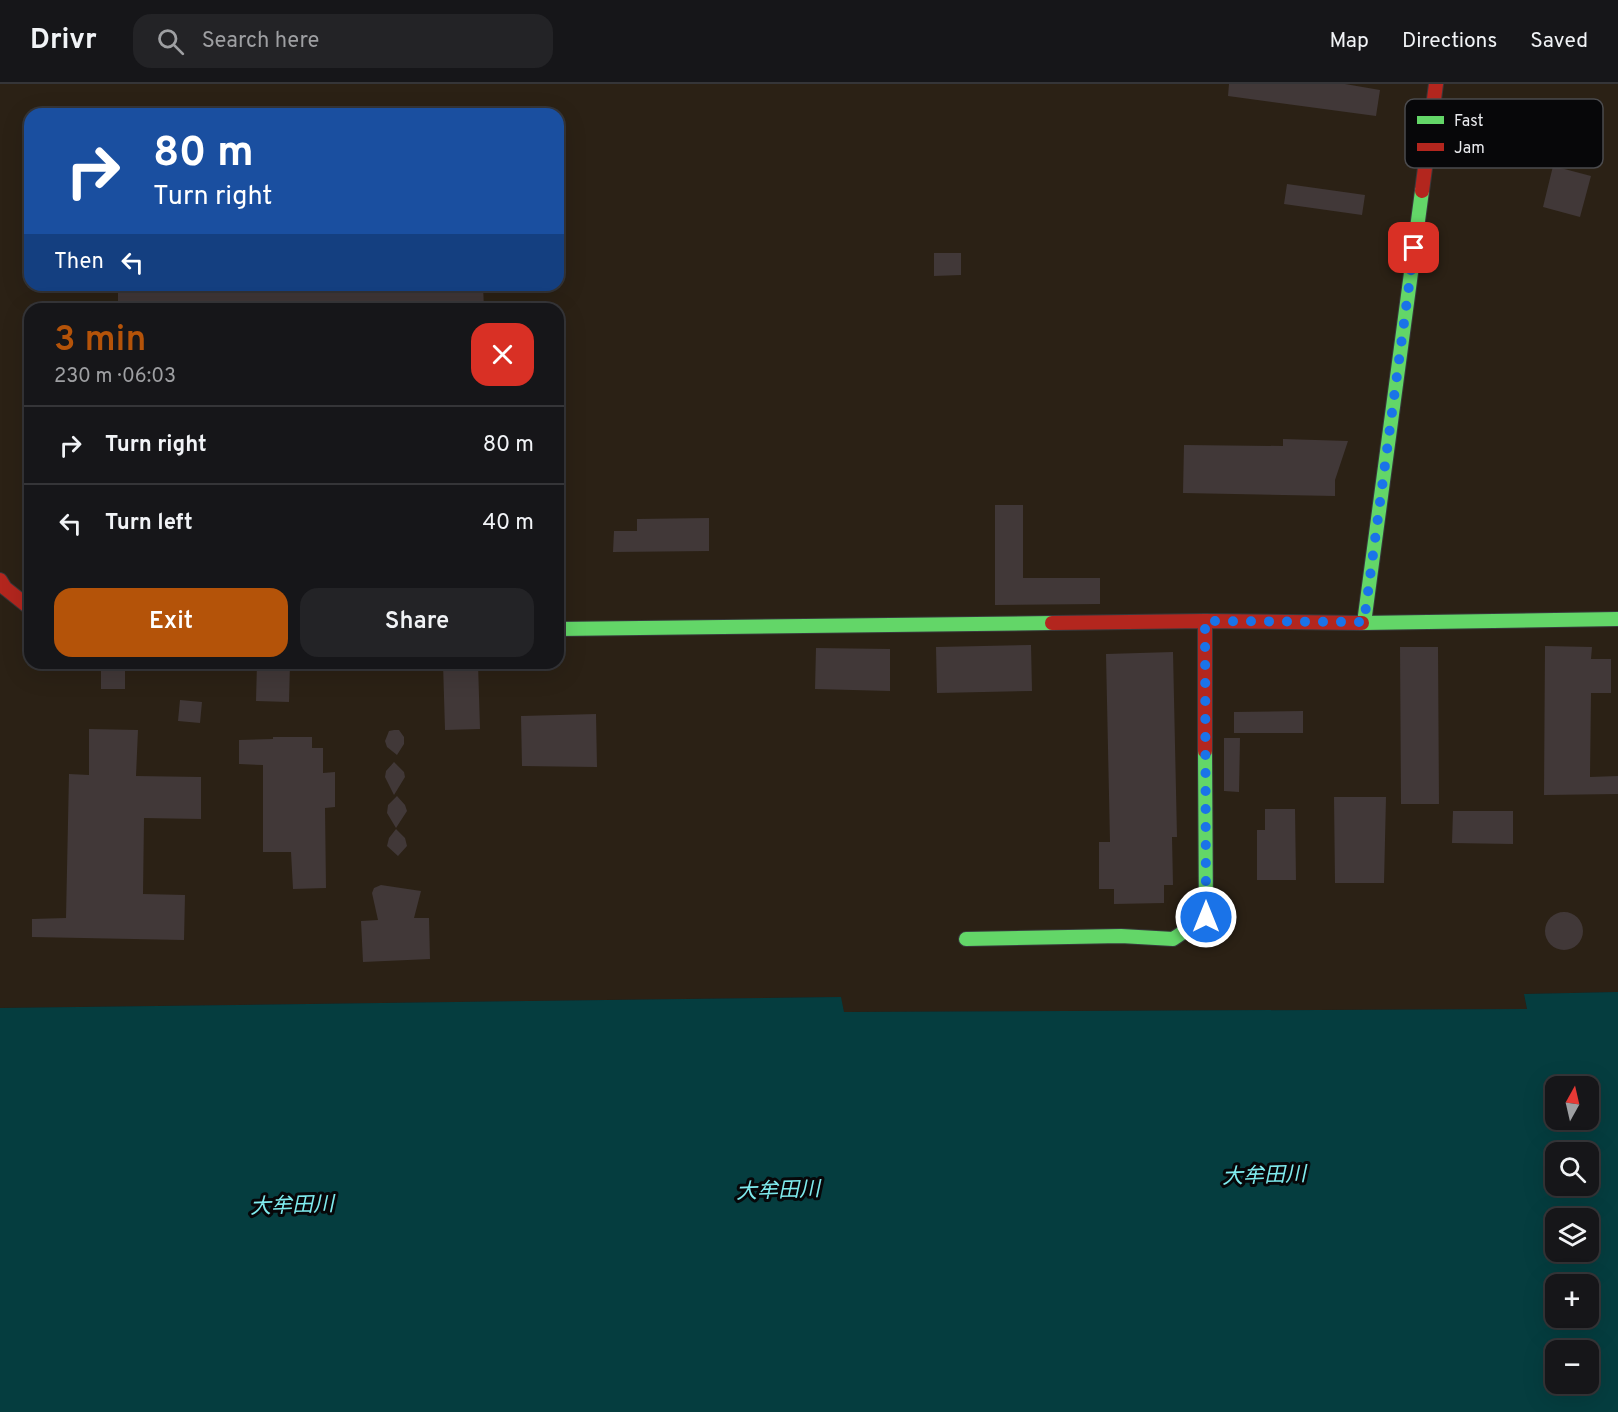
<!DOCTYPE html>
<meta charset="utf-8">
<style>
:root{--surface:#161619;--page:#232326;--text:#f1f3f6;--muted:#9e9fa2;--line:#353538;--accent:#b45309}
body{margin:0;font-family:Overpass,"Noto Sans JP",sans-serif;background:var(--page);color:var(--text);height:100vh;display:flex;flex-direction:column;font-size:22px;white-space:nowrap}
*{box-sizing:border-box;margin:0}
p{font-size:20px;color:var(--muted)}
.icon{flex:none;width:33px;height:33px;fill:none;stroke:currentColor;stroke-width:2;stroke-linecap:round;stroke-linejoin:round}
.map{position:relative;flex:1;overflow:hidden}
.details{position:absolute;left:24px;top:219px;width:540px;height:366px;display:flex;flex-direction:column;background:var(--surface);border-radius:18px;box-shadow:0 6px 24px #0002,0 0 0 2px var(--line)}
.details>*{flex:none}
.banner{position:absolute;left:24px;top:24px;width:540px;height:183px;border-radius:18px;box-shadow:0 6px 24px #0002,0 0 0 2px var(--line);background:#1a4fa0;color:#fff;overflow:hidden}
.needle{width:39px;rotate:8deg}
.fabs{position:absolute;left:1545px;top:992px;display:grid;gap:12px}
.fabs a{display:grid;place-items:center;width:54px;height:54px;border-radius:12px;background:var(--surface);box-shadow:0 6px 24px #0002,0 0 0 2px var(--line);font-size:30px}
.pin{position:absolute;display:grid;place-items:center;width:51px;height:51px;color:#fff;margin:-26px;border-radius:12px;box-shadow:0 3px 9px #0006}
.me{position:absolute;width:66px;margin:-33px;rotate:0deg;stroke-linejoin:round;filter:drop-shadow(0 0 4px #0008)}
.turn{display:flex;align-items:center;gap:21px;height:126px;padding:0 30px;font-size:27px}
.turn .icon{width:78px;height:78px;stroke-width:2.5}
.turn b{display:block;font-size:42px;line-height:51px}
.then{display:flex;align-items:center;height:57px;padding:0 30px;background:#0003;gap:12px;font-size:22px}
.round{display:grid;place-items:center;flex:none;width:63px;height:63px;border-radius:18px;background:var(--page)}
.summary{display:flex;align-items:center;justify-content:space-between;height:102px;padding:0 30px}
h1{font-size:36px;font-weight:600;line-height:45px;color:var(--accent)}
.cta{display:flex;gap:12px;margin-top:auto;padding:12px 30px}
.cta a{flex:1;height:69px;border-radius:18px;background:var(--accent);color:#fff;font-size:24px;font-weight:600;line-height:69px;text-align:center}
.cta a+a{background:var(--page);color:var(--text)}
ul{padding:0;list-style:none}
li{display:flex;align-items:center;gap:18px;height:78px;padding:0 30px;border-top:2px solid var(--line)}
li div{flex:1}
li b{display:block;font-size:22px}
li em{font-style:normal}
header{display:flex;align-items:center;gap:36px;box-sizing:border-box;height:84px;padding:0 30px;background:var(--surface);border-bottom:2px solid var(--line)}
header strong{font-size:28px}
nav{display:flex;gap:33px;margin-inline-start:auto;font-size:21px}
.search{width:420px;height:54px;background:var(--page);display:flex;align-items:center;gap:15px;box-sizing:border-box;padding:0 21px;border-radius:18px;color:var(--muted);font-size:22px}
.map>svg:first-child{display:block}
.industrial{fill:#2b2115;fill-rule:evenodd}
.water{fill:#053d3f;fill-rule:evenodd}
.building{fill:#413838}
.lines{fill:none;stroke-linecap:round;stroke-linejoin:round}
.fast-casing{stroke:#38393b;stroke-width:16}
.jam-casing{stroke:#38393b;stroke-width:16}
.fast{stroke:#63d668;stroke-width:14}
.jam{stroke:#b3261e;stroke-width:14}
.route{stroke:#1a73e8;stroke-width:10;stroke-dasharray:0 18}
.labels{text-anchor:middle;stroke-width:6;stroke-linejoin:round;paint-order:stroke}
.water-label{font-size:21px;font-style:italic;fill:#7febee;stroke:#070709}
.key{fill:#070709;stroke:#4b4b4e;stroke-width:1.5}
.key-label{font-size:16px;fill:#e9eaee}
</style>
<header>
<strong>Drivr</strong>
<div class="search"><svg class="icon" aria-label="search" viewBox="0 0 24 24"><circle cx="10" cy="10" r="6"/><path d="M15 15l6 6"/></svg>Search here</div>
<nav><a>Map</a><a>Directions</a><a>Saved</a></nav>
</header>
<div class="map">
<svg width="1618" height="1328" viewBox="0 0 1618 1328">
<rect width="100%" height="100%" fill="#1d1e21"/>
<!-- industrial -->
<path class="industrial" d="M0 0H1618V908L1524 910 1527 925 844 928 840 913 0 924ZM30 30H558V201H30ZM30 225H558V579H30Z"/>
<!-- water -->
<path class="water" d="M1618 908V1328H0V924L841 913 844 928 1527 925 1524 910ZM1556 1002H1588V1035H1556ZM1556 1068H1588V1101H1556ZM1556 1134H1588V1167H1556ZM1556 1200H1588V1233H1556ZM1556 1266H1588V1299H1556Z"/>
<!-- building -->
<path class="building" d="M1229 0H1345L1380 6 1376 32 1228 12Z
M1553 82 1591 92 1580 133 1543 123Z
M1287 100 1365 111 1362 131 1284 120Z
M934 169H961V191L934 192Z
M118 201H483L484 225H330V221L271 223 272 225H118Z
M1283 355 1348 357 1335 396V412L1183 409 1184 361 1283 362Z
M995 421H1023V494H1100V520L995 521Z
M709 434V467L613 468 614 447H637V435Z
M1031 561 1032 607 937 609 936 563Z
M1545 562 1592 563 1591 575H1611V609H1591L1590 693 1618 692V710L1544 711Z
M1400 563H1438L1439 720H1401Z
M816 564 890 565V607L815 605Z
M1173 568 1177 753H1172L1173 801H1164V819L1114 820V805H1099V758H1110L1106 570Z
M101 579H125V605H101Z
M257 579H290L289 618 256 617Z
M443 579H478L480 645 445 646Z
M180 616 202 618 200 639 178 637Z
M1303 627V649H1234V628Z
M596 630 597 683 522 682 521 632Z
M89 645 138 646 136 692 201 693V735L144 734 143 810 185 811 184 856 32 853V835L66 834 69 690 89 691Z
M394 646H399L404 653V660L397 671 387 663 385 657 389 647Z
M273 653H312V664H323V689L335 688V723L325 724 326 804 293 805 291 768H263V681L239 680V656L273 655Z
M1224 654H1240L1239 708 1224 707Z
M394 678 404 688 405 693 394 711 385 693 386 687Z
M397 712 405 721 407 727 396 744 387 729 388 721Z
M1334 713H1386L1384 799H1335Z
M1265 725H1295L1296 796H1257V746H1265Z
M1453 727H1513V760L1452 759Z
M396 745 405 754 407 762 398 772 387 762 389 754Z
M381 801 421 807 414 834H429L430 875 363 878 361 837 378 836 372 809 374 804Z
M1545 847a19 19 0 1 1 38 0a19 19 0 1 1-38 0Z"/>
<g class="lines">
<defs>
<path id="fast" d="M1362 539 1618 535
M1364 539 1422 107
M558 545 1052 539
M966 855 1121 852 1173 855 1206 833 1205 667"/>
<path id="jam" d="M1422 107 1436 0
M0 496 5 504 30 524
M1205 537V667
M1052 539 1205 537 1362 539"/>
</defs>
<!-- fast casing -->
<use href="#fast" class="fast-casing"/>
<!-- jam casing -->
<use href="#jam" class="jam-casing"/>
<!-- fast -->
<use href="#fast" class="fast"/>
<!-- jam -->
<use href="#jam" class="jam"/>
</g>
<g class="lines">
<!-- route -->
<path class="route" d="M1206 833 1205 537 1364 538 1414 164"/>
</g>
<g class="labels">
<!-- water labels -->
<g class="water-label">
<text transform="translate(1264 1091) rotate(-2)" y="7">大牟田川</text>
<text transform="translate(778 1106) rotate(-2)" y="7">大牟田川</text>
<text transform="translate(292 1121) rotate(-2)" y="7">大牟田川</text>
</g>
</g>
<!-- legend -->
<rect x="1405" y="15" width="198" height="69" rx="9" class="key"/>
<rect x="1417" y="32" width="27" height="8" fill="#63d668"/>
<rect x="1417" y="59" width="27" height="8" fill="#b3261e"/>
<g class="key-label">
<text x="1454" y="42">Fast</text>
<text x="1454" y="69">Jam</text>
</g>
</svg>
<div class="fabs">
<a><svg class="needle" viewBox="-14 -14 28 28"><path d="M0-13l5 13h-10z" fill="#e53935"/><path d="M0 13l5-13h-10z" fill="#9e9fa2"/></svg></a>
<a><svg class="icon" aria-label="search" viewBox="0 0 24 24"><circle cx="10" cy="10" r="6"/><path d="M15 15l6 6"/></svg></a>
<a><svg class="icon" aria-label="layers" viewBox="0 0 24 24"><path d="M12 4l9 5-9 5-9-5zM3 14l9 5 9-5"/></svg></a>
<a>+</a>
<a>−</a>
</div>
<div class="pin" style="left:1414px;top:164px;background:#d93025"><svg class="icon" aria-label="arrive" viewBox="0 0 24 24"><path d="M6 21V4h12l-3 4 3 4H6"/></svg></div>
<svg class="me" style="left:1206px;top:833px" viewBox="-20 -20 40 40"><circle r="17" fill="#1a73e8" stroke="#fff" stroke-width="3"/><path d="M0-11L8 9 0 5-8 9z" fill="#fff"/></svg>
<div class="banner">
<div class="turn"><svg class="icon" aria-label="right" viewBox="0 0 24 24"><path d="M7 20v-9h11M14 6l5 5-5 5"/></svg><div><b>80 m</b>Turn right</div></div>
<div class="then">Then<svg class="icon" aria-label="left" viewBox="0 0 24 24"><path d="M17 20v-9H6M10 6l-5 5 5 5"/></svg></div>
</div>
<section class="details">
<div class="summary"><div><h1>3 min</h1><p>230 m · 06:03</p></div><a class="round" style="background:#d93025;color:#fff"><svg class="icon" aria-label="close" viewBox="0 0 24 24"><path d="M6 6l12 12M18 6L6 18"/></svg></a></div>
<ul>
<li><svg class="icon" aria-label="right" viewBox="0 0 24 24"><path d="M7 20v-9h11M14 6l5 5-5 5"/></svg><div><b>Turn right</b></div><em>80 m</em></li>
<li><svg class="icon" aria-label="left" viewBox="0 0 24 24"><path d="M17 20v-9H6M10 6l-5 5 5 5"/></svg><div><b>Turn left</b></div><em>40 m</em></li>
</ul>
<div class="cta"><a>Exit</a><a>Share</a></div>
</section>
</div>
